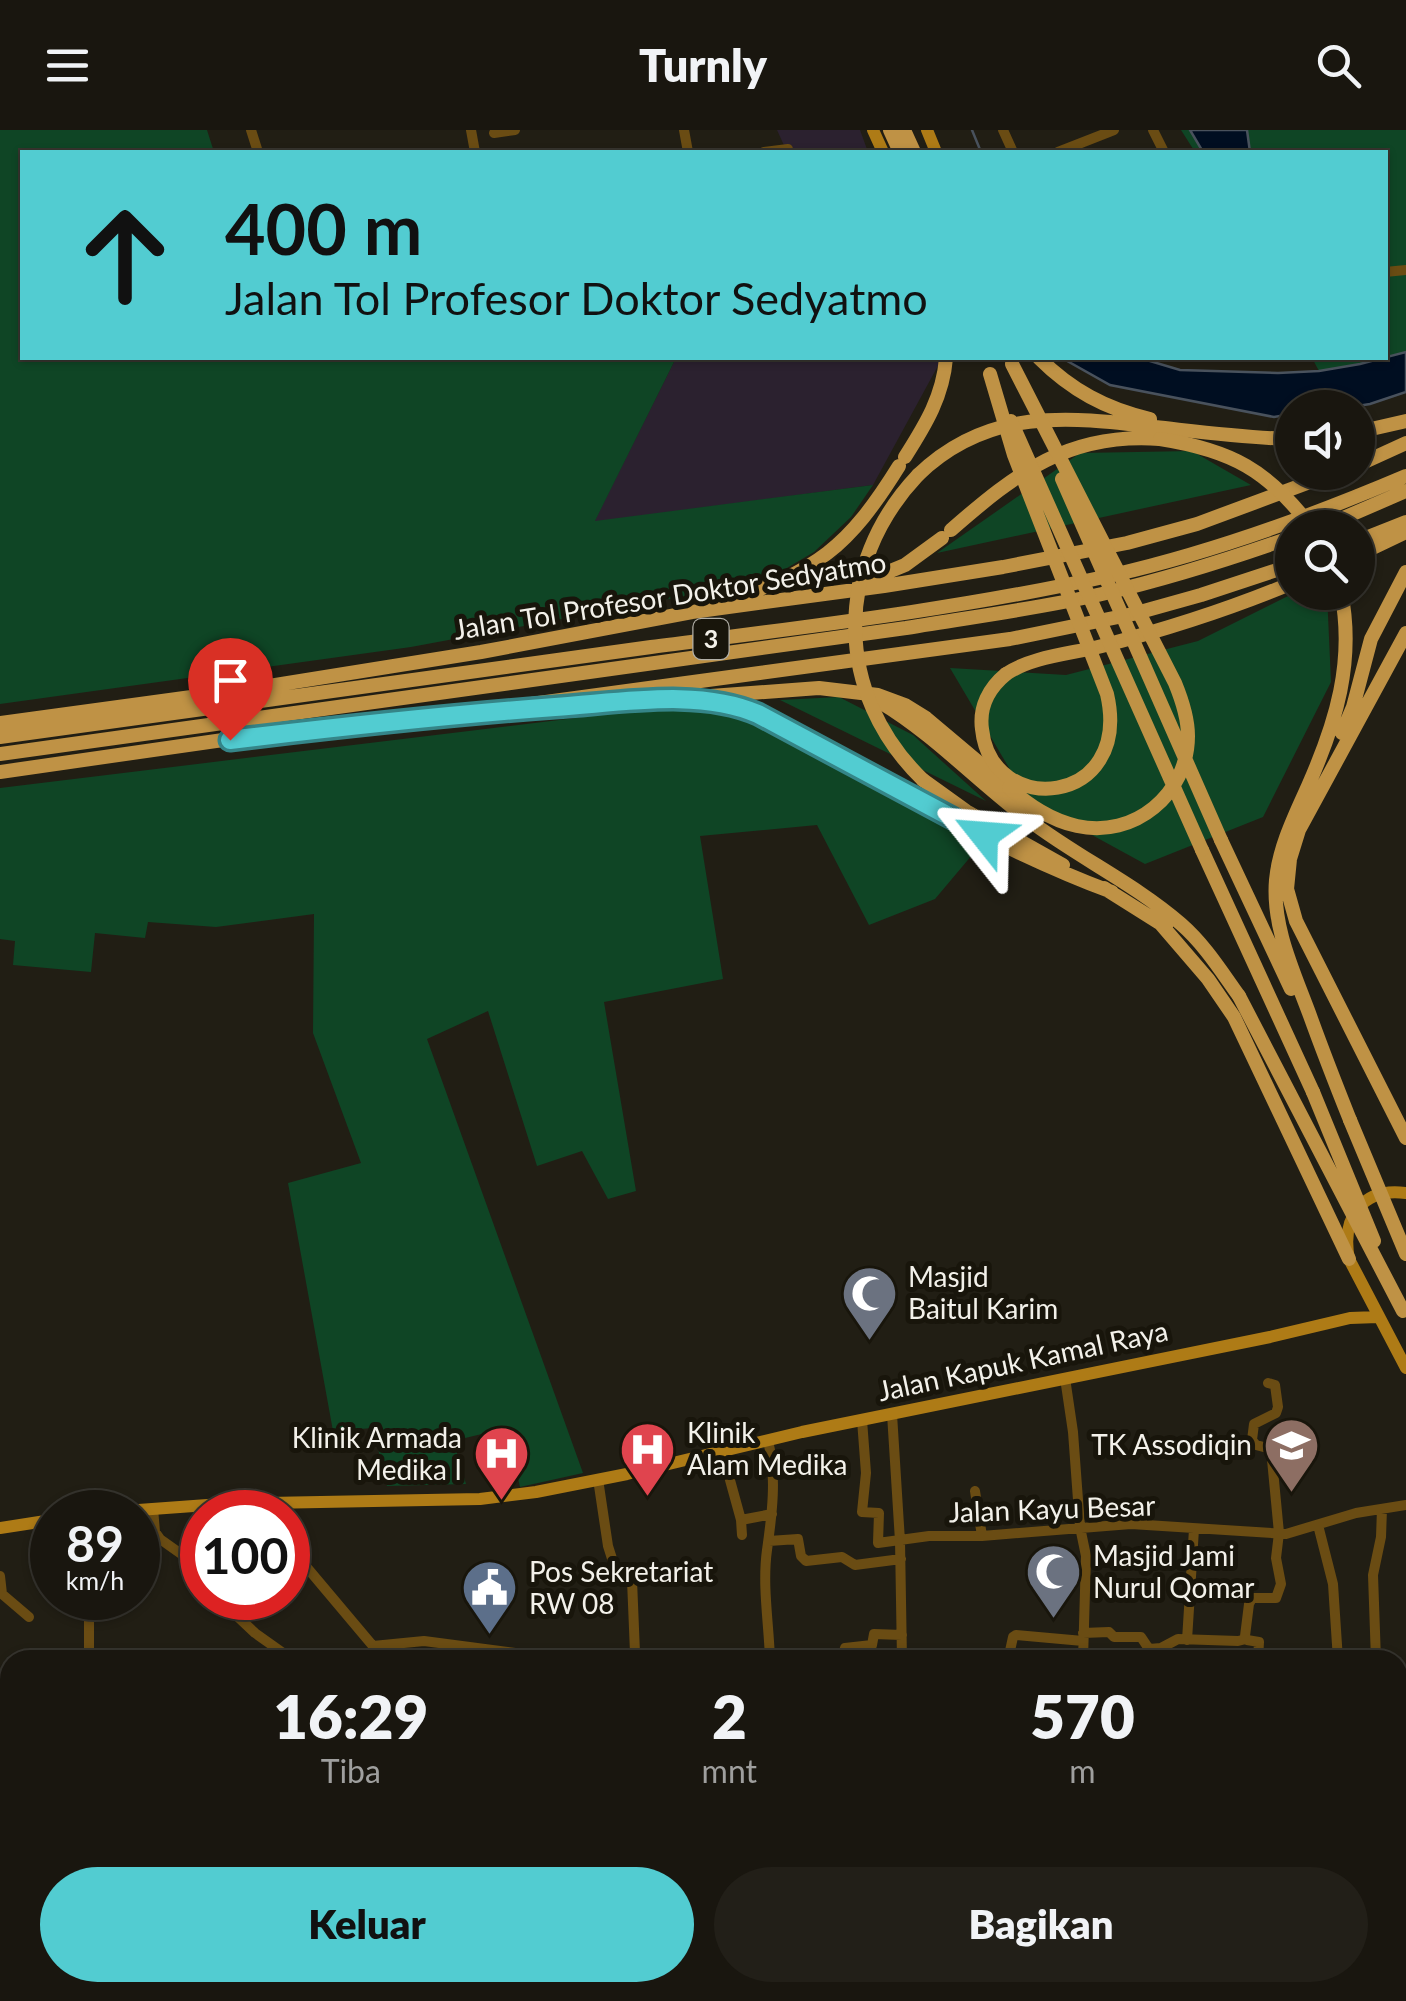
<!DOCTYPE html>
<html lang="id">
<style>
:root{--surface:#19160f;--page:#221f18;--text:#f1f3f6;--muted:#9f9f9e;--line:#37352f;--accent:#52ccd1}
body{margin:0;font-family:Lato,sans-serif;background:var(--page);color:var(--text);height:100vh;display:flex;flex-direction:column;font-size:38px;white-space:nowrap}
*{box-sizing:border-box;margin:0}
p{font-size:32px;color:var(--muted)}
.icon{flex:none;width:55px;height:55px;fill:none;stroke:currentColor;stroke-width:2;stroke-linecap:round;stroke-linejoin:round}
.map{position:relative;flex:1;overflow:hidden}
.details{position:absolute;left:0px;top:1520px;width:1408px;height:352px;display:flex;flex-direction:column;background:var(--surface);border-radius:30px 30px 0 0;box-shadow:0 2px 8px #0004,0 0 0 2px var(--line)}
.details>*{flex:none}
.top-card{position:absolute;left:20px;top:20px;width:1368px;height:210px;border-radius:0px;box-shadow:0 2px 8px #0004,0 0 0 2px var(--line);background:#52ccd1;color:#111;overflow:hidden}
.fabs{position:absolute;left:1275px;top:260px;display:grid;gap:20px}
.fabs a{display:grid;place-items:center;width:100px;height:100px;border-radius:50%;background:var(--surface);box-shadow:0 2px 8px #0004,0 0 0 2px var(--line);font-size:50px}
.speed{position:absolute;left:30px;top:1360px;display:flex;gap:20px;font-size:50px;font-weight:700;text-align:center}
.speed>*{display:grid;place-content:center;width:130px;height:130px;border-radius:50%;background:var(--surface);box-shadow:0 2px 8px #0004,0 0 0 2px var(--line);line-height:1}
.speed small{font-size:25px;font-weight:400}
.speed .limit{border:15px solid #d22;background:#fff;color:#111}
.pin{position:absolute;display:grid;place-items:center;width:85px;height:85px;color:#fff;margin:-102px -42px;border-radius:50% 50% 50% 0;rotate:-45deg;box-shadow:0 0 10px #0007}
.pin .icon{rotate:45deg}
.me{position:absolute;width:110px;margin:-55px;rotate:298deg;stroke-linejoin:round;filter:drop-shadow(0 0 8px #0008)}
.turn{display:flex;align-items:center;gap:35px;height:210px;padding:0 40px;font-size:45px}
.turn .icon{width:130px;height:130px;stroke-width:2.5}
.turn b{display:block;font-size:70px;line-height:85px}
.eta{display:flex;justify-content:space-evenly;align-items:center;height:170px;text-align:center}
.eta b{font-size:60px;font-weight:800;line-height:70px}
.action{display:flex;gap:20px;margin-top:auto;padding:20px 40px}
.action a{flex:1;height:115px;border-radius:60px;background:var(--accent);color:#111;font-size:40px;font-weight:800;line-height:115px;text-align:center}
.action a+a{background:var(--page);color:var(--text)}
header{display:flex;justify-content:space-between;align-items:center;height:130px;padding:0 40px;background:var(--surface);font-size:45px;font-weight:800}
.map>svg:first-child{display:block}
.commercial{fill:#2b212f}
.green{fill:#0f4525}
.water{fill:#000e21;stroke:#49525d;stroke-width:2.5}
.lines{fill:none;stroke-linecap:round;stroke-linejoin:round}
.stream{stroke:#49525d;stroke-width:2.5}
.minor{stroke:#6a4c13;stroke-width:10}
.major{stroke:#ae7b16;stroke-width:12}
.highway{stroke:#bf9245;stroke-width:14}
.highway-bridge{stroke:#bf9245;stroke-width:14}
.route-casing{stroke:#358588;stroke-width:25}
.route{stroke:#52ccd1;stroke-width:18}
.labels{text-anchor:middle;stroke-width:10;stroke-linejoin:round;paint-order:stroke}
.shield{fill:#18150b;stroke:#b1afa7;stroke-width:2.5}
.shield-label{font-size:25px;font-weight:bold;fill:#f3f1ea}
.street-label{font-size:28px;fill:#f3f1ea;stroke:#18150b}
.poi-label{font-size:28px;fill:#f3f1ea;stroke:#18150b;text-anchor:start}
</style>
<header><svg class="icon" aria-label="menu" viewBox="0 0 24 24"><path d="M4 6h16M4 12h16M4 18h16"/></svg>Turnly<svg class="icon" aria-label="search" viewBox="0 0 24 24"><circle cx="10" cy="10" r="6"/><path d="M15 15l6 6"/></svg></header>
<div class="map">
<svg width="1406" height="1871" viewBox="0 0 1406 1871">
<rect width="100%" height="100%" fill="#211e14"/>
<!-- commercial -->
<path class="commercial" d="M777 0H860L868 22H787Z
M676 228H939L940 232 873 355 594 392Z"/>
<!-- green -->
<path class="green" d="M0 0H207L214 22H22V228H676L595 391 873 355 851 387 814 422 765 451 411 517 0 574Z
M1181 0H1406V222H1404L1360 234 1319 241 1312 228H1385V22H1195Z
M1192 321 1251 355 937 423 1080 323Z
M1294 463H1327L1331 552 1263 687 1145 734 1028 670 950 538 1066 545 1198 511Z
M839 567 913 605 986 671 780 570Z
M726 578 983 712 935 769 869 795 817 695 700 706 723 849 604 872 636 1061 608 1069 582 1021 537 1036 488 881 427 909 583 1343 520 1357 516 1339 507 1323 496 1326 486 1303 461 1309 457 1323 466 1354 387 1356 373 1298 333 1301 288 1053 361 1033 313 903 314 784 216 797 148 792 145 808 95 803 91 842 13 835 15 811 0 809V658L616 583Z"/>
<!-- water -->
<path class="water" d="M1190 0H1247L1250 22H1203Z
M1406 222V262L1370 274 1345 278H1292V284L1274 287 1110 255 1062 228H1140L1180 240 1278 243 1319 241 1360 234Z"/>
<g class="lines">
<!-- stream -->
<path class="stream" d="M972 0 981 22"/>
<!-- minor -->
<path class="minor" d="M251 0 258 22
M471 0 475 22
M684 0 688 22
M1003 0 1013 22
M1153 0 1164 22
M494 3 515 0
M764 22 788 19
M1058 22 1114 0
M1385 142 1406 140
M1065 1248 1073 1302 1080 1397 1086 1426 1083 1530
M892 1284 900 1411 902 1530
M862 1290 866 1343 862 1382 879 1383 878 1413 929 1406H982L1131 1394 1286 1404 1356 1383 1406 1375
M768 1311C777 1345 772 1385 767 1420 762 1456 769 1494 770 1530
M722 1321 741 1390 742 1405
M598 1349 608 1416 615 1438 628 1444 632 1450 635 1523
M975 1361 982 1406
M153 1378 155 1402 160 1409 191 1431 202 1448
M741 1390 772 1384
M44 1391 45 1413
M1318 1395 1333 1454 1338 1530
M769 1411 798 1409 801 1426 806 1431 842 1427 855 1435 901 1429
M288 1415 373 1516 374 1530
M0 1446 2 1464 29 1487
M89 1468V1530
M218 1468 255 1503 293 1530
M1083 1503 1109 1502 1114 1507H1141L1149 1519 1161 1518 1178 1509 1238 1511 1246 1509
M1187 1510 1194 1399
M373 1516 424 1511 570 1530
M841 1530 845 1518 872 1515 874 1504 902 1505
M1008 1530 1013 1507 1016 1505 1083 1511
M1258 1530 1259 1512 1247 1510 1245 1506 1249 1474 1252 1468H1276L1281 1454 1276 1428 1279 1403 1271 1319 1256 1315 1252 1310 1254 1294 1276 1283 1278 1277 1275 1255 1268 1253
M1376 1530 1373 1445 1381 1407 1382 1379
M1398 1625 1406 1630
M1398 1679 1406 1667
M1398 1699 1406 1705
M1398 1804 1406 1790
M1398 1830 1406 1813
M1233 1867 1247 1862
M1028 1871 1029 1862
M1074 1871 1075 1862
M1128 1871 1129 1862
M1180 1871V1862
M1300 1871 1302 1862
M1370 1871 1373 1862
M1382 1871 1385 1862"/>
<!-- major -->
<path class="major" d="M873 0 883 22
M927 0 936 22
M1406 1063C1362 1057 1341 1088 1349 1129L1406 1238
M111 1382 221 1374 480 1369 536 1362 627 1344 802 1302 1270 1207 1350 1188 1378 1187
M0 1398 52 1390"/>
<!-- highway -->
<path class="highway" d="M890 0 900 22
M904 0 914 22
M1039 228C1071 260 1106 279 1150 289
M1358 302 1406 291
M905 327C926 294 943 266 946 228
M1358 335 1406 313
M918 345C987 278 1067 286 1155 297 1201 302 1247 308 1292 309
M1320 398 1406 361
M951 400C1016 343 1069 302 1160 309
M1358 411 1406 392
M1358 425 1406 402
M859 454 905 435 942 408
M1341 462C1355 531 1336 593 1308 656 1295 685 1279 717 1276 750 1272 796 1293 840 1309 883 1322 919 1336 955 1350 990
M726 471C817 441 848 418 899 336
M1406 503 1299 700 1290 729 1287 759 1296 791 1406 1008
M1006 544C1033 526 1071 524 1102 516 1167 499 1230 479 1292 453
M713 572 740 577 758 584C875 646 988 716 1112 762
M880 572C935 605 979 653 1030 691 1079 728 1135 754 1181 794 1205 815 1221 841 1239 866
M590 575 819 558 878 565 905 575 926 588 1009 658
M0 593 250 559 481 522 692 482 884 456 1003 437 1127 413 1197 394 1337 342
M1342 603 1353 577 1371 509 1406 442
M0 607C217 575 434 546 651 517 805 497 961 479 1113 445 1213 422 1312 386 1406 346
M0 624 906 498C971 487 1037 479 1102 464 1166 449 1230 429 1292 407
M0 642 230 609 465 583 1010 509 1133 484 1201 465 1292 435
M923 650 966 681 1063 735
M1221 710 1291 859
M1202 720 1313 962
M1104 758 1166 797
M1159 792 1208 849 1234 887 1349 1129"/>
<!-- highway-bridge -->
<path class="highway-bridge" d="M990 244 1014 325 1107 564C1133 677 991 689 982 599 979 577 989 558 1006 544
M1011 291 1202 720
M1160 309C1231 320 1268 340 1312 398
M918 345C833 435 834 564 923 650
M1062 349 1221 710
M1009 658C1029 675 1050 690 1077 696 1134 709 1188 664 1188 606 1188 588 1182 570 1175 553L1012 234
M1239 866 1403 1181
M1313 962 1374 1111
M1350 990 1406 1124"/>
</g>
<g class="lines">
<defs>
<path id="route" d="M230 610C338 597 446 585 555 577 619 573 699 558 758 584L984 705"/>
</defs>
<!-- route casing -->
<use href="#route" class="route-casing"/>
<!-- route -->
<use href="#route" class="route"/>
</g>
<!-- icons -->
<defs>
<symbol id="mosque-pin" viewBox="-11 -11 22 30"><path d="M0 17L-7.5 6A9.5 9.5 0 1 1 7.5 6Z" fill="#6b7280" stroke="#18150b"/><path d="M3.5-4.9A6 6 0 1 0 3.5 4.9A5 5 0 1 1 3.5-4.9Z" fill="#fff"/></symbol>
<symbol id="school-pin" viewBox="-11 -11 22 30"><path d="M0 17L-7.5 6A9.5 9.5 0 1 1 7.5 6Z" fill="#8d6e63" stroke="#18150b"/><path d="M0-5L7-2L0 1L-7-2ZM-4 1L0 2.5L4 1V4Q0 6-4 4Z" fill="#fff"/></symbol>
<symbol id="hospital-pin" viewBox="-11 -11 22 30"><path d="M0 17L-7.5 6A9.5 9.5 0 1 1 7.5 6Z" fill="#e0444e" stroke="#18150b"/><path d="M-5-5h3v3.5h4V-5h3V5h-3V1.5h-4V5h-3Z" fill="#fff"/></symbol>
<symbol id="civic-pin" viewBox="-11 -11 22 30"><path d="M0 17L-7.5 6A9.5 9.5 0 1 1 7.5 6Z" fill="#5c6f8a" stroke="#18150b"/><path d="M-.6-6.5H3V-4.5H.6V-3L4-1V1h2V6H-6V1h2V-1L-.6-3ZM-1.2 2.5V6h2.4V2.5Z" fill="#fff"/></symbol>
</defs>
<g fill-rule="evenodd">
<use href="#mosque-pin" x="838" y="1132" width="63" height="86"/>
<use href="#school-pin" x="1260" y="1284" width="63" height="86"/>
<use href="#hospital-pin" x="616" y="1288" width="63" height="86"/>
<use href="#hospital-pin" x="470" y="1292" width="63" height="86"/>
<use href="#mosque-pin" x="1022" y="1410" width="63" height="86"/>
<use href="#civic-pin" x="458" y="1426" width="63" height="86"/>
</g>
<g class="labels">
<!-- shield labels -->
<rect class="shield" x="693.5" y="489" width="35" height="40" rx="8"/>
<g class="shield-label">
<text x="711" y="518">3</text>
</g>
<!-- street labels -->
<g class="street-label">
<text transform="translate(670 466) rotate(-9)" y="10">Jalan Tol Profesor Doktor Sedyatmo</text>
<text transform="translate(1023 1231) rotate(-12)" y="10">Jalan Kapuk Kamal Raya</text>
<text transform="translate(1052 1379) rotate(-2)" y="10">Jalan Kayu Besar</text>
</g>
<!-- poi labels -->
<g class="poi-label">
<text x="908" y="1157">Masjid<tspan x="908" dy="32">Baitul Karim</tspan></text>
<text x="687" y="1313">Klinik<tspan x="687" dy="32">Alam Medika</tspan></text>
<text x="462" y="1318" text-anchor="end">Klinik Armada<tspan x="462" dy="32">Medika I</tspan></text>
<text x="1252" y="1325" text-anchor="end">TK Assodiqin</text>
<text x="1093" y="1436">Masjid Jami<tspan x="1093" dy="32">Nurul Qomar</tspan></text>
<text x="529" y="1452">Pos Sekretariat<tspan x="529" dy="32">RW 08</tspan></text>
</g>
</g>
</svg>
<div class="fabs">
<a><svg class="icon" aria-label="sound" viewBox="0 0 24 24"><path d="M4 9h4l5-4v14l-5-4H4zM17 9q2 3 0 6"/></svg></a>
<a><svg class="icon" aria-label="search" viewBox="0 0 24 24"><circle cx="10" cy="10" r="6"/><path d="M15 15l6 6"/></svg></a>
</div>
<div class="speed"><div>89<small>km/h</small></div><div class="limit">100</div></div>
<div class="pin" style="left:230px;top:610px;background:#d93025"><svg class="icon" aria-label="arrive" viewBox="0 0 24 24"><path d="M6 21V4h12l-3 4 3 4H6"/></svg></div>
<svg class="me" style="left:984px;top:705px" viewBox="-20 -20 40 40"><path d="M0-17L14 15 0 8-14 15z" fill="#52ccd1" stroke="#fff" stroke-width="4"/></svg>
<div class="top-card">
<div class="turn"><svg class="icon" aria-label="ahead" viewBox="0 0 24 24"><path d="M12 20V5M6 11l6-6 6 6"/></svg><div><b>400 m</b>Jalan Tol Profesor Doktor Sedyatmo</div></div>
</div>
<section class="details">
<div class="eta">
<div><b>16:29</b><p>Tiba</p></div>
<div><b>2</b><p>mnt</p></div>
<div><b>570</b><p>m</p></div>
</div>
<div class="action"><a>Keluar</a><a>Bagikan</a></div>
</section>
</div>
